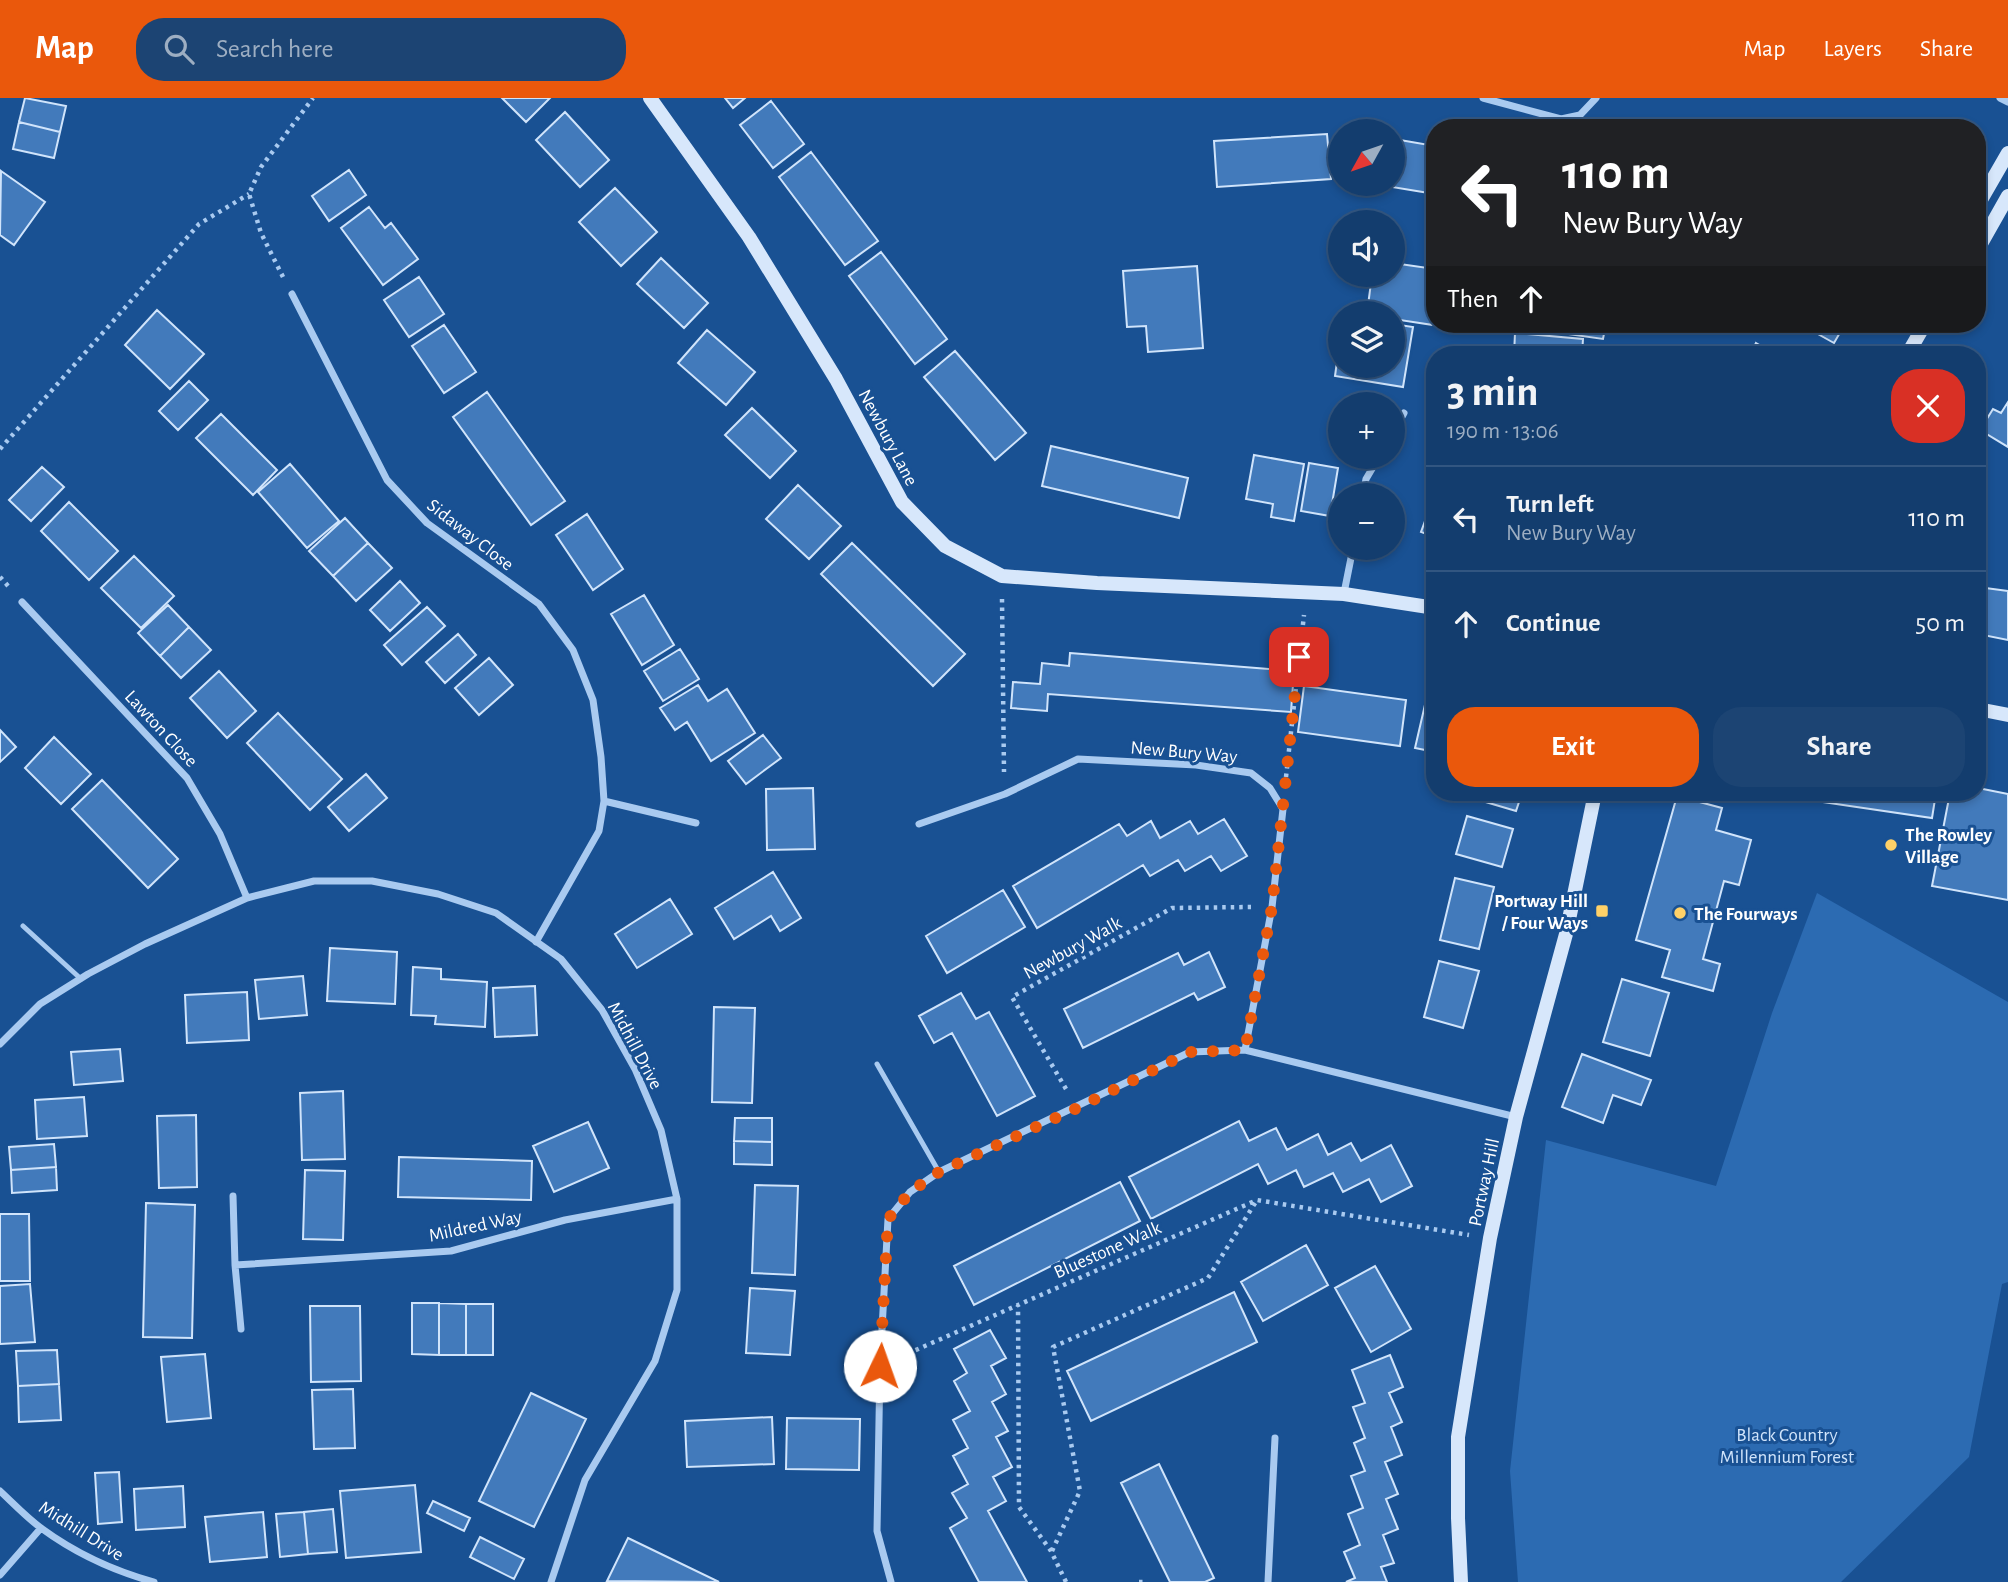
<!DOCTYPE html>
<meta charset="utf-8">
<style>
:root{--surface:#133d6e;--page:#1c4473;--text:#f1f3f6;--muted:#9daec2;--line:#325681;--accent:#ea580c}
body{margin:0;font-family:"Alegreya Sans",sans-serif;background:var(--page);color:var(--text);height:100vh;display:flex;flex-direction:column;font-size:26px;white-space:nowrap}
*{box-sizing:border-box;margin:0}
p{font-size:23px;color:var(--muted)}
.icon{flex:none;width:38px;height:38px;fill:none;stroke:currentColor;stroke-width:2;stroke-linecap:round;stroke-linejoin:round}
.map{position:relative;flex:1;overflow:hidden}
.side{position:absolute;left:1426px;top:248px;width:560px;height:455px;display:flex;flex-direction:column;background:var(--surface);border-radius:28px;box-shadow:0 4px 10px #0003,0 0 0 2px var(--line)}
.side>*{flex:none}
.top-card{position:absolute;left:1426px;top:21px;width:560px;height:214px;border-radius:28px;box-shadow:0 4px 10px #0003,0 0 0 2px var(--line);background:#202124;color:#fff;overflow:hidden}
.needle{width:46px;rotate:230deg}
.controls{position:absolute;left:1328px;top:21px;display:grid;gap:14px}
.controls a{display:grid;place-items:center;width:77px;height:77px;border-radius:50%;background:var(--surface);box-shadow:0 4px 10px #0003,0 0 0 2px var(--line);font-size:35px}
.pin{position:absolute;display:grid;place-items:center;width:60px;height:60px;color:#fff;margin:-30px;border-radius:14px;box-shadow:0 4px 10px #0006}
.me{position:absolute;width:77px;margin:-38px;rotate:3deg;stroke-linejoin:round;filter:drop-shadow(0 0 5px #0008)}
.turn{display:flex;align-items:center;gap:24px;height:147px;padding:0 21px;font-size:32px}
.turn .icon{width:91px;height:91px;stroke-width:2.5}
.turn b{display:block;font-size:49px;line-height:60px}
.then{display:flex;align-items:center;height:66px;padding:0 21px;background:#0003;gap:14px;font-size:26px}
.round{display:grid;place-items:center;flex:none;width:74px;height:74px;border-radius:28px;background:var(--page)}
.overview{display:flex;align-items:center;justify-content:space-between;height:119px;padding:0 21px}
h1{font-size:42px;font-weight:700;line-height:52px}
.primary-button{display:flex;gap:14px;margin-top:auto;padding:14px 21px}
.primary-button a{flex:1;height:80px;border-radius:28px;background:var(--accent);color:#fff;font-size:28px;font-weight:700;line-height:80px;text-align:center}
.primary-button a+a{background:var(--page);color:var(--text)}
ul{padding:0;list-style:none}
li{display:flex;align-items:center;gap:21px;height:105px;padding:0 21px;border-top:2px solid var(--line)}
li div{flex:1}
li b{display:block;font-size:26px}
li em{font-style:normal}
header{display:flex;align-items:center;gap:42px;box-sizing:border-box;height:98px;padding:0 35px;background:var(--accent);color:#fff}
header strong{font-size:33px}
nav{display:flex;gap:38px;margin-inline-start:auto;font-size:24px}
.search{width:490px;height:63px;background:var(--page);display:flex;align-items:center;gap:18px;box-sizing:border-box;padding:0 24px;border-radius:28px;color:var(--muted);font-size:26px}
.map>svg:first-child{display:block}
.green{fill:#2c6bb2}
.building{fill:#427abb;stroke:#d0e4fb;stroke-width:2}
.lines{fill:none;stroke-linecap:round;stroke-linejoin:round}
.path{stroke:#a9caf0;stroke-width:4.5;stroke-dasharray:3.5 5;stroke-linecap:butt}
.lane{stroke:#a9caf0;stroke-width:5}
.street{stroke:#a9caf0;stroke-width:7}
.secondary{stroke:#d7e7fb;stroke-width:14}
.route{stroke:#ea580c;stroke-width:12;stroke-dasharray:0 21.6}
.poi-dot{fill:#ffd168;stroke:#195193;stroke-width:2.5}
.labels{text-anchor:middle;stroke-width:6;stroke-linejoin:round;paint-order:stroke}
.street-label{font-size:19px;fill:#fff;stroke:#195193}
.poi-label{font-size:19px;font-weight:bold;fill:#fff;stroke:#195193;text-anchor:start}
.park-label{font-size:19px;fill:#d0e4fb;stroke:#195193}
</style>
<header>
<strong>Map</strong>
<div class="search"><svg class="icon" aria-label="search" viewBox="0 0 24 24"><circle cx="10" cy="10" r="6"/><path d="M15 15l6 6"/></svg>Search here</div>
<nav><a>Map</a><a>Layers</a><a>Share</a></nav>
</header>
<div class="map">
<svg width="2008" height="1484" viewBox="0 0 2008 1484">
<rect width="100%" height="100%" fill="#195193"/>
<!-- green -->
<path class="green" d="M1817 795 2008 904V1184L2002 1186 1969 1359 1841 1484H1518L1510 1373 1546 1042 1716 1088 1772 915Z"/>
<!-- building -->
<path class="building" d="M25 0 66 8 60 34 19 24Z
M502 0H550L526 24Z
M725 0H745L733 10Z
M771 3 804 46 773 70 740 27Z
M565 14 609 62 580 89 536 42Z
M1895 23 1908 30H1891Z
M19 24 60 34 54 60 13 51Z
M1350 27 1373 29 1372 33H1349Z
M1327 36 1331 81 1217 89 1214 43Z
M1400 42 1435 48V96L1392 89Z
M811 54 878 143 845 167 779 79Z
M349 72 366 97 329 123 312 98Z
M1 73 45 104 14 147 0 137Z
M615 90 657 134 621 168 579 124Z
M369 109 385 130 391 125 418 161 383 187 341 130Z
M881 154 947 241 915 266 849 178Z
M661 160 708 205 684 230 637 186Z
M1393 165 1435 171 1433 227 1393 221V215H1367L1372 177H1393Z
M1197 168 1203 250 1148 254 1146 228 1127 229 1123 173Z
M419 179 444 216 409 239 384 202Z
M157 212 204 256 170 291 125 247Z
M1393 226 1413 229 1403 289 1335 278 1340 242V268H1393Z
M1540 226H1606L1603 241 1539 232Z
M1800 226H1845L1834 245Z
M444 227 476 274 444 295 412 248Z
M707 232 755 274 726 307 678 265Z
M1515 235 1583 241 1582 257H1514Z
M1756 245 1777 257H1750Z
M955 253 1026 335 995 362 924 279Z
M189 283 208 302 178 332 159 313Z
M487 294 565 403 531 427 453 319Z
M2008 304V349L1980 332 1993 311 2001 315Z
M752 310 796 353 770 380 725 337Z
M221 316 277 372 253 397 196 340Z
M1051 348 1188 380 1179 420 1042 388Z
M1254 357 1304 366 1294 423 1271 419 1273 406 1246 401Z
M1309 365 1338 370 1330 418 1301 413Z
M290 366 339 423 307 450 258 394Z
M42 369 64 389 31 423 9 402Z
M798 387 841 428 809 461 766 421Z
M1435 396V439L1421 434Z
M69 404 118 453 89 482 41 433Z
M587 416 623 471 593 492 556 437Z
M345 420 368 445 333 478 309 453Z
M368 445 392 470 356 503 333 478Z
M852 445 965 556 933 588 821 476Z
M134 458 174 498 141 530 101 490Z
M400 483 420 505 390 533 370 512Z
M1978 489 2008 493V542L1978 536Z
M644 497 674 547 642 567 611 516Z
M168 507 189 529 160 558 138 535Z
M427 509 445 528 402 567 384 547Z
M189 529 211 552 181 580 160 558Z
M458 536 476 557 445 585 426 564Z
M680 551 699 581 663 603 644 573Z
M1070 555 1294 573 1291 614 1048 596 1047 613 1011 610 1013 584 1040 586 1042 565 1069 568Z
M489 560 513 587 479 617 455 590Z
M219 573 256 613 227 640 190 600Z
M698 587 708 603 727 591 755 635 711 663 687 624 675 632 660 610Z
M1304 588 1406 602 1400 648 1298 634Z
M1427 598 1435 599V654L1415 650Z
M278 615 342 681 310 712 247 645Z
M0 632 16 649 0 664Z
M763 637 781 660 746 686 728 663Z
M54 639 91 676 61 706 25 670Z
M366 676 387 700 349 733 328 709Z
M102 682 178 761 148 790 72 711Z
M813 690 815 751 767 752 766 691Z
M1978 690 2008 696V802L1932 788 1950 695H1978Z
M1473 695H1522L1516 713 1472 700Z
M1796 695H1936L1932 720 1795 700Z
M1677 698 1722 710 1716 732 1751 742 1739 787 1724 783 1703 861 1720 866 1713 893 1662 879 1670 852 1636 842Z
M1467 718 1513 731 1502 769 1456 756Z
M1224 721 1247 758 1221 773 1211 758 1185 773 1178 762 1150 778 1143 767 1037 830 1013 788 1119 726 1127 738 1151 723 1160 740 1190 723 1198 736Z
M773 774 801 820 780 833 771 818 734 841 715 810Z
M1455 780 1494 789 1479 851 1440 842Z
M1003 792 1025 829 947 875 926 838Z
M670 801 692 836 637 870 615 836Z
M330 850 397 854 395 906 327 903Z
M1209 854 1225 889 1198 902 1194 895 1083 950 1064 911 1178 855 1184 867Z
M1439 863 1479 873 1463 930 1424 919Z
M413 869 441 871V881L487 884 485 929 435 926 436 918 411 917Z
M303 878 307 917 259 921 255 882Z
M1622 881 1669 895 1650 958 1603 944Z
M535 888 537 937 495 939 493 890Z
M247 894 249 942 187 945 185 897Z
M961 895 976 921 989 914 1035 998 997 1018 952 935 934 945 919 918Z
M714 909 755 910 752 1005 712 1004Z
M120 951 123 983 74 987 71 954Z
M1582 956 1651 982 1641 1007 1613 997 1603 1025 1562 1009Z
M343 993 345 1061 302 1062 300 995Z
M84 999 87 1038 37 1041 35 1002Z
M196 1017 197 1089 159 1090 157 1018Z
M735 1020H772V1044L734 1043Z
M1239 1023 1249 1043 1276 1030 1287 1052 1318 1036 1328 1057 1351 1045 1361 1063 1391 1047 1412 1088 1381 1104 1369 1081 1343 1094 1333 1075 1304 1089 1296 1072 1268 1086 1258 1066 1151 1121 1129 1079Z
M588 1024 609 1070 554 1094 533 1048Z
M734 1043 772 1044V1067L734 1066Z
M54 1046 56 1069 11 1072 9 1049Z
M399 1059 532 1063 531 1102 398 1099Z
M56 1069 57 1092 12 1095 11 1072Z
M305 1072 345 1073 343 1142 303 1141Z
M1120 1084 1140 1123 974 1207 954 1168Z
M755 1087 798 1088 795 1177 752 1175Z
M146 1105 195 1107 192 1240 143 1239Z
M0 1116H29L30 1183H0Z
M1306 1147 1328 1187 1263 1223 1241 1184Z
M1375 1168 1411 1231 1371 1254 1335 1190Z
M30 1186 35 1244 0 1246V1188Z
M750 1190 795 1193 790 1257 746 1255Z
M1234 1194 1257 1244 1091 1323 1067 1273Z
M412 1205H439V1257L412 1256Z
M439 1205 466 1206V1257H439Z
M466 1206H493V1257H466Z
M310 1208H360L361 1283 311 1284Z
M990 1232 1006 1260 991 1268 1006 1296 992 1304 1008 1333 996 1339 1012 1369 993 1379 1006 1403 988 1413 1027 1484H979L950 1430 967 1420 952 1395 968 1386 953 1358 968 1350 953 1322 970 1313 954 1283 967 1275 954 1251Z
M57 1252 59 1286 18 1288 16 1253Z
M205 1256 211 1320 167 1324 161 1259Z
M1390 1257 1403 1289 1389 1295 1402 1324 1391 1329 1402 1357 1385 1364 1398 1396 1386 1401 1398 1431 1383 1437 1394 1465 1381 1469 1387 1484H1346L1355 1480 1344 1454 1360 1447 1348 1416 1363 1410 1351 1378 1365 1373 1354 1345 1365 1340 1353 1309 1365 1305 1352 1272Z
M59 1286 61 1322 19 1324 18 1288Z
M353 1291 355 1350 314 1351 312 1292Z
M531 1295 586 1321 534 1429 479 1403Z
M772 1319 774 1366 687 1369 685 1323Z
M787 1320 860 1321 859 1372 786 1371Z
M1159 1366 1214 1480 1205 1484H1170L1121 1385Z
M119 1374 122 1424 98 1426 95 1375Z
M415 1387 421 1454 346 1460 340 1393Z
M183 1388 185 1429 136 1432 134 1391Z
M433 1403 470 1420 464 1433 427 1415Z
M333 1411 337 1454 308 1456 304 1414Z
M263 1414 267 1459 210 1464 205 1419Z
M304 1414 308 1456 280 1459 276 1416Z
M480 1439 524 1461 514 1481 470 1459Z
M628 1440 719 1484 607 1483Z"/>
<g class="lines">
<!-- path -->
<path class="path" d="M283 179 261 135 249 96 261 69 313 0
M0 351 199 126 249 96
M0 479 9 489
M1002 501 1004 674
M1286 679 1304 517
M1066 991 1012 899 1172 810 1251 809
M900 1259 1018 1207
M1052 1453 1080 1393 1053 1249 1208 1180 1257 1102
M1066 1484 1051 1453 1019 1409 1018 1207 1257 1102 1469 1137
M1139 1484H1143"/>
<!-- lane -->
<path class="lane" d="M23 828 81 881
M877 966 939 1074"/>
<!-- street -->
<path class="street" d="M1483 0 1561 21 1580 17 1596 0
M2000 0 2008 4
M292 196 387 382 427 425 539 506 573 552 593 602 601 659 604 703 599 733 536 844
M1393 335 1404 315
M1363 397 1366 381 1379 359
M1344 495 1353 450
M22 504 187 680 220 736 247 800
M604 703 696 725
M919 726 1005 696 1078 661 1196 667 1251 675 1270 690 1283 711 1272 809 1245 952
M0 946 40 906 88 876 145 846 247 800 314 783H372L438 796 496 815 561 861 602 912 635 971 661 1032 677 1101V1192L655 1263 585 1382 551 1484
M233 1098 235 1167 241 1231
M235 1167 451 1153 565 1122 677 1101
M0 1393C13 1405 26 1419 41 1430 75 1455 114 1473 154 1484
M0 1477 41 1430
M891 1484 877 1433 880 1268 888 1121 910 1094 939 1074 1190 954 1245 952 1516 1019
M1268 1484 1275 1340"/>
<!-- secondary -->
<path class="secondary" d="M650 0 749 139 836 281 902 404 945 448 1002 478 1097 485 1344 496 1435 510
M1978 107 2008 55
M1978 151 2008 98
M1907 257 1925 226
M1978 611 2008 617
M1461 1484 1458 1420V1339L1490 1140 1516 1019 1566 836 1595 695"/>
</g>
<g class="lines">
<!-- route -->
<path class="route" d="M880 1268 888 1121 910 1094 939 1074 1077 1010 1190 954 1245 952 1272 809 1299 559"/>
</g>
<!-- markers -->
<g class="poi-dot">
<circle cx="1891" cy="747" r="7"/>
<rect x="1595" y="806" width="14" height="14" rx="3.5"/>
<circle cx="1680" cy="815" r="7"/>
</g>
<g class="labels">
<!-- street labels -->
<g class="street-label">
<text transform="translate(889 339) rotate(62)" y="7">Newbury Lane</text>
<text transform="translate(471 436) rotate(38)" y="7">Sidaway Close</text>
<text transform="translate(162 630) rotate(47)" y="7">Lawton Close</text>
<text transform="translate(1184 653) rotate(5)" y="7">New Bury Way</text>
<text transform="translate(1072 849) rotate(-29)" y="7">Newbury Walk</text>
<text transform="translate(636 947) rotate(62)" y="7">Midhill Drive</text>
<text transform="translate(1483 1084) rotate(-78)" y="7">Portway Hill</text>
<text transform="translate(475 1127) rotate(-12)" y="7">Mildred Way</text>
<text transform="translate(1107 1151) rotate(-24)" y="7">Bluestone Walk</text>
<text transform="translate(82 1432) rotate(32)" y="7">Midhill Drive</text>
</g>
<!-- poi labels -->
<g class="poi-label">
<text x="1905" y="743">The Rowley<tspan x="1905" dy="22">Village</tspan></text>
<text x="1588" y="809" text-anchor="end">Portway Hill<tspan x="1588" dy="22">/ Four Ways</tspan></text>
<text x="1694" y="822">The Fourways</text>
</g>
<!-- park labels -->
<g class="park-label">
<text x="1787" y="1343">Black Country<tspan x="1787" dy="22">Millennium Forest</tspan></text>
</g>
</g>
</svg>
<div class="controls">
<a><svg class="needle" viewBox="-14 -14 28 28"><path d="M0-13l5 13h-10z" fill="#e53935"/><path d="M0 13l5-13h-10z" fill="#9daec2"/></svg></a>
<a><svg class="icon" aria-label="sound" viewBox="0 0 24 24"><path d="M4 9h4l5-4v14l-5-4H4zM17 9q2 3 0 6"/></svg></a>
<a><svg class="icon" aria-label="layers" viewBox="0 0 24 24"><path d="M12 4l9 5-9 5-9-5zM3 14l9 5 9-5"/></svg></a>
<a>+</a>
<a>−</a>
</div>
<div class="pin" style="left:1299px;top:559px;background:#d93025"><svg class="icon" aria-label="arrive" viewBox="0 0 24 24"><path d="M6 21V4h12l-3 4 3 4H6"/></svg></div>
<svg class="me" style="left:880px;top:1268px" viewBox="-20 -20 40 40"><circle r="19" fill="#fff"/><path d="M0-13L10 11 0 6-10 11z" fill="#ea580c"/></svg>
<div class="top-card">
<div class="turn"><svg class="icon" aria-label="left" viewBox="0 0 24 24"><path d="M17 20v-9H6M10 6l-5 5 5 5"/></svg><div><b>110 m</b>New Bury Way</div></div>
<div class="then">Then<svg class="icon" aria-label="ahead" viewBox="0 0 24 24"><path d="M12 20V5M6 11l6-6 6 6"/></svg></div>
</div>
<section class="side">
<div class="overview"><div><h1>3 min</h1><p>190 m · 13:06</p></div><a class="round" style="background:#d93025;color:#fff"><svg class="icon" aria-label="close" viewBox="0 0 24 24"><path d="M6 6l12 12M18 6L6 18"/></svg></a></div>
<ul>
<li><svg class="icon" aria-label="left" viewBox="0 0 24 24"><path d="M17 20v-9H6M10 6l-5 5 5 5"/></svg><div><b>Turn left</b><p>New Bury Way</p></div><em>110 m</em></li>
<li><svg class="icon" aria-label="ahead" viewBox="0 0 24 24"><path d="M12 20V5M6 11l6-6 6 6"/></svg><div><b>Continue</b></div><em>50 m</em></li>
</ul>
<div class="primary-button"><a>Exit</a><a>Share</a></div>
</section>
</div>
